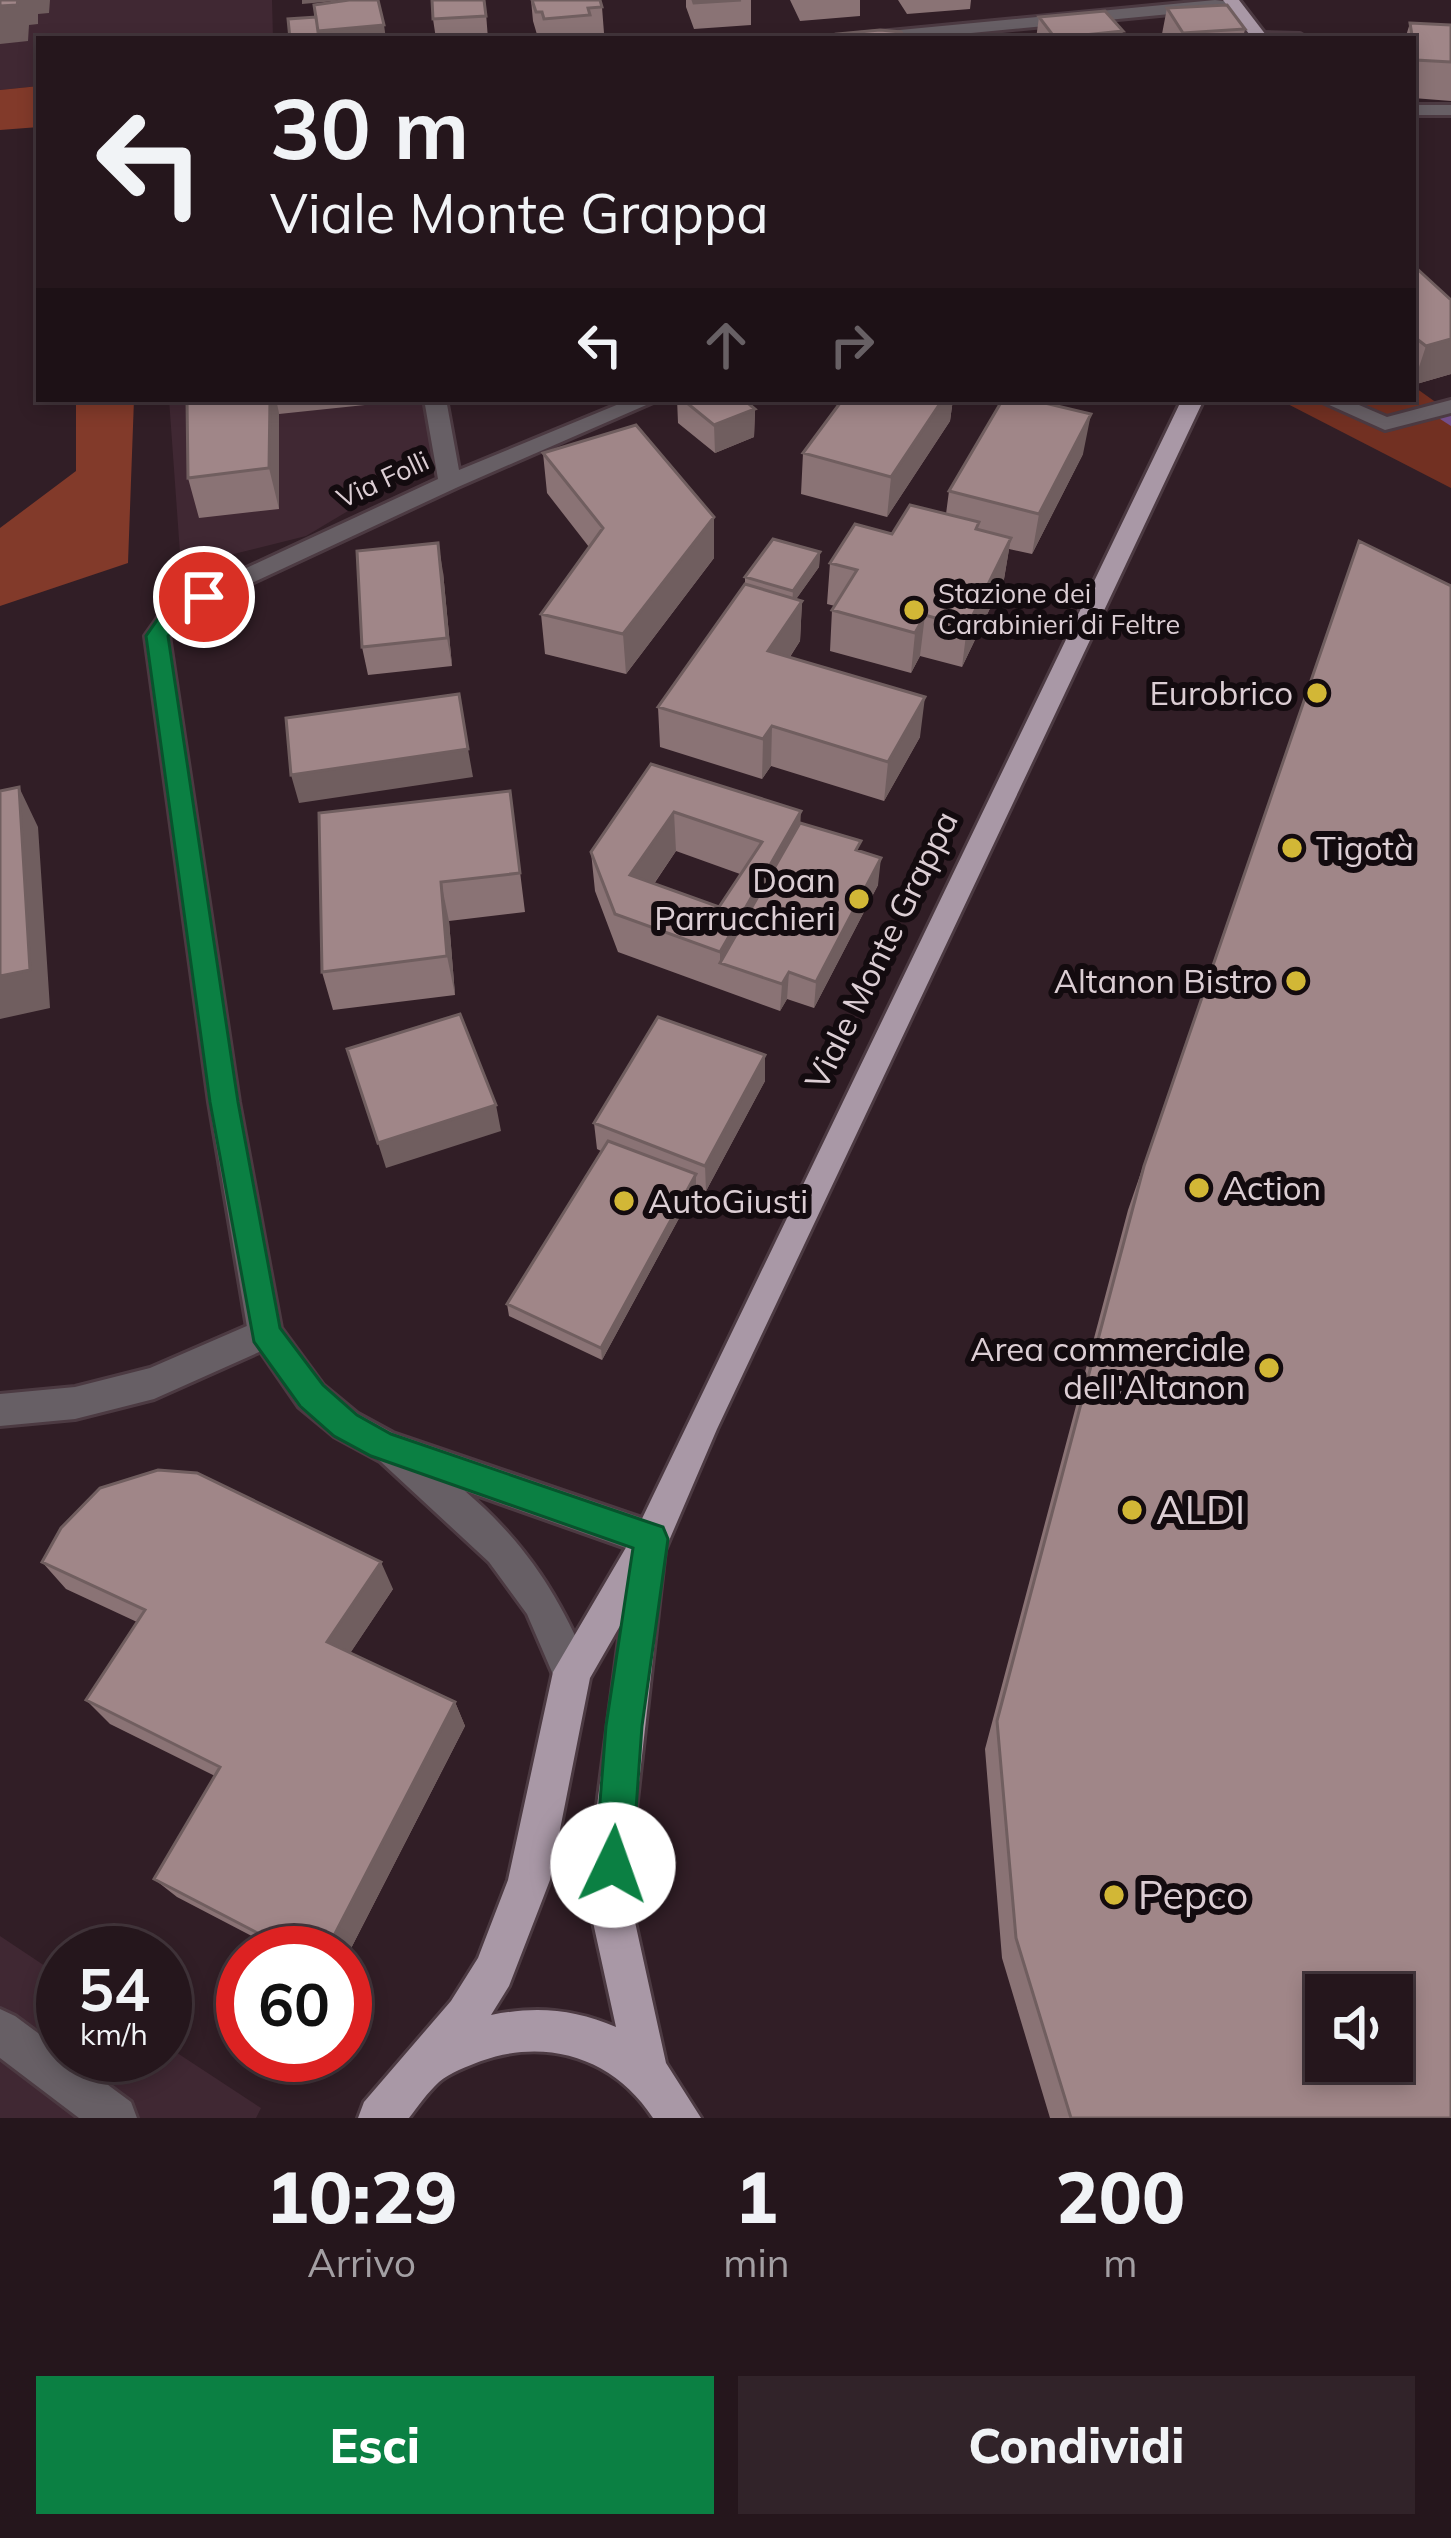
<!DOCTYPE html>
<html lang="it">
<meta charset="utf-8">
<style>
:root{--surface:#25161c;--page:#312329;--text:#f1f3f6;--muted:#a39fa3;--line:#42353b;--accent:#0b8043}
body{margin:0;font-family:Mulish,sans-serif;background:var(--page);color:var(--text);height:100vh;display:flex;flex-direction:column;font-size:45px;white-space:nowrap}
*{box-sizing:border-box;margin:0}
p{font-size:39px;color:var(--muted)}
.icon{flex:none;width:66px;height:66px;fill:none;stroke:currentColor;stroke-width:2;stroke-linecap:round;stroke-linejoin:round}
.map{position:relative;height:2118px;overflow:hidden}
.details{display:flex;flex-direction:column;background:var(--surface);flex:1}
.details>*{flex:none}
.guide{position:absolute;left:36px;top:36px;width:1380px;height:366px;border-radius:0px;box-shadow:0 6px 18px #0003,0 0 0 3px var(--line);background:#25161c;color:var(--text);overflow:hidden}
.tools{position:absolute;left:1305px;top:1974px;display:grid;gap:24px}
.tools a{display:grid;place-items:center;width:108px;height:108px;border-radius:0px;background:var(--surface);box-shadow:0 6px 18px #0003,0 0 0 3px var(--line);font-size:60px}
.speed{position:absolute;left:36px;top:1926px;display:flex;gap:24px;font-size:60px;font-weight:700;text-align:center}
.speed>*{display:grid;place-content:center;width:156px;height:156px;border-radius:50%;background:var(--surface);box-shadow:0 6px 18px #0003,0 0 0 3px var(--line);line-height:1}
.speed small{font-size:30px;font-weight:400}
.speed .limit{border:18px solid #d22;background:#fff;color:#111}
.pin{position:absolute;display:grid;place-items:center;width:102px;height:102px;color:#fff;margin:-51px;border:6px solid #fff;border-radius:50%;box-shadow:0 3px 12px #0007}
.me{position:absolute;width:132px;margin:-66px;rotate:3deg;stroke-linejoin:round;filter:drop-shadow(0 0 9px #0008)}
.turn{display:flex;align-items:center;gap:42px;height:252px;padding:0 36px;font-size:54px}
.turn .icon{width:156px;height:156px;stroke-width:2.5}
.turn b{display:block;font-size:84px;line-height:102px}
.lanes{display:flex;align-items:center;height:114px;padding:0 36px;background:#0003;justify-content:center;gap:60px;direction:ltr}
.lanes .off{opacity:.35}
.eta{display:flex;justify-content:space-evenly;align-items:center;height:204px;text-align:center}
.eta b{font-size:72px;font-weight:800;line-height:84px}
.action{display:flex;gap:24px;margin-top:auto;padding:24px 36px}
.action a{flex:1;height:138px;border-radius:0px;background:var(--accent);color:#fff;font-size:48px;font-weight:800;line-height:138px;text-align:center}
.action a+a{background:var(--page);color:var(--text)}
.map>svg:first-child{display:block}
.built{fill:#402833}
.green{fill:#723022}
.forest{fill:#823a2a}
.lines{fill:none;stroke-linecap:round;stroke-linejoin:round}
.stream{fill:#724e8b;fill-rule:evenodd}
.service-casing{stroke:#4c3a42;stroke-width:6}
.minor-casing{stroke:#4c3a42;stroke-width:6}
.primary-casing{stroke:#4c3a42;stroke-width:6}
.service{fill:#675f65;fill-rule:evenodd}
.minor{fill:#675f65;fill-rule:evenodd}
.primary{fill:#a998a6;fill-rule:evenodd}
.wall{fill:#8a7375;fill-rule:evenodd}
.shaded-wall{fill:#705e5f}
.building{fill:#a08688;stroke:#705e5f;stroke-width:3;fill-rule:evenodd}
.route{fill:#0b8043;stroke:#07532c;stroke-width:3}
.poi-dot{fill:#d2b736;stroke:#130b0f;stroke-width:4.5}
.labels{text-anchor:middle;stroke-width:12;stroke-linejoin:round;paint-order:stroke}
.far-street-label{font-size:27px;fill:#dcced4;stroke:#130b0f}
.far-poi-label{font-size:27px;fill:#dcced4;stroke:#130b0f;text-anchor:start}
.poi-label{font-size:33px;fill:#dcced4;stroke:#130b0f;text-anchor:end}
.street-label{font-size:33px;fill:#dcced4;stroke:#130b0f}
.near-poi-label{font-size:39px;fill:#dcced4;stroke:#130b0f;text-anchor:start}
</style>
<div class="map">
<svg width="1451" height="2118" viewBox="0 0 1451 2118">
<rect width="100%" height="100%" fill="#311e26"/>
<!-- built -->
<path class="built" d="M0 0H272L273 39H39V86L0 90Z
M169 399H432L442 455 306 536 181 567Z
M0 1936 63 1978V2055H165V2045L261 2108 256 2118H0Z"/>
<!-- green -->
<path class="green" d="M1413 386 1451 413V488L1278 399H1413Z"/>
<!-- forest -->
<path class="forest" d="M39 86V127L0 130V90Z
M76 399H134L128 563 0 606V528L76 471Z"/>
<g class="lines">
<!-- stream -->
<path class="stream" d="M1443 413 1451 416V426L1437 417Z"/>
<defs>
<path id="service" d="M1261 33 1300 34 1308 39H1254Z
M1316 399H1345L1387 417 1451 400V413L1385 430Z
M265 1318 277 1322 282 1333 277 1344 154 1399 75 1419 0 1426V1394L75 1387 150 1368Z
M0 2009 15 2016 131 2102 137 2118H79L0 2058Z"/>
<path id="minor" d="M1215 0 1241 3 1233 8 909 39H850L858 34Z
M1413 105H1451V115H1413Z
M424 399H446L459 470 631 399H660L458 487 183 615 169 636 239 1102 281 1328 323 1385 358 1414 393 1433 651 1521 664 1527 669 1539 664 1551 651 1557 465 1491C526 1543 561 1598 591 1672L586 1686 572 1691 558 1686 527 1614 489 1562 380 1461 334 1436 299 1407 248 1333 209 1102 145 636 167 605 438 479Z"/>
<path id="primary" d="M1223 0H1239L1269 39H1253Z
M1182 399H1204L717 1429 665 1550 633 1836 635 1922 666 2063 701 2118H653C615 2059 548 2037 481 2061 468 2066 449 2073 439 2082 428 2092 418 2106 409 2118H358L364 2102 451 2001 478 1958 508 1880 553 1672 638 1527ZM621 1624 593 1836V1922L616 2027C574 2009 536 2006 491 2015L509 1986 550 1880 590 1678Z"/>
</defs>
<!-- service casing -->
<use href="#service" class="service-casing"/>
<!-- minor casing -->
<use href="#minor" class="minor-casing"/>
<!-- primary casing -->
<use href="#primary" class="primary-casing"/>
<!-- service -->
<use href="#service" class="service"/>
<!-- minor -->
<use href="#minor" class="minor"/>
<!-- primary -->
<use href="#primary" class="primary"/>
</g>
<!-- wall -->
<path class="wall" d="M485 0 488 39H436L433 19Z
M531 0H600L602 7 604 33 591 34 592 39 538 38 533 21Z
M686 0H751V25L694 29 686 7Z
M790 0H860V16L800 21Z
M898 0H971L970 9 907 14Z
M1167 8 1245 29 1243 39H1165L1162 34Z
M1039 17 1121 39H1036Z
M1410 23 1451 25V101L1413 98V39H1405Z
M1413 265 1451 300V374L1413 385Z
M187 399H402L403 401 279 414V413V509L199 518 188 478Z
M677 399H743L755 409 754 437 715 453 678 423Z
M843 399H953L950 421 887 517 801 494 803 453Z
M543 453 714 517V558L626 674 545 654 541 614 589 547 547 493Z
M1083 454 1032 554 1009 549 1004 579 962 667 920 656 911 673 830 651 832 610 835 606 827 604 830 563 892 534 946 514 949 491Z
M1359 541 1451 2118H1050L1002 1958 985 1749 1128 1210Z
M820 552 819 567 796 599 802 601 800 641 790 657 920 737 884 801 771 766 762 779 660 747 658 707 745 584V577Z
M443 572 452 666 368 675 362 647Z
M651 764 800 823 860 852 878 885 814 1008 787 999 780 1011 618 952 595 891 591 852ZM676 851 740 874 719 907 654 884Z
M510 791 525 912 449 921 455 995 333 1010 322 972Z
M765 1055V1081L706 1191 696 1187 602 1360 509 1316 507 1304 601 1151 597 1149 594 1123Z
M42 1562 393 1589 350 1653 455 1702 465 1726 345 1960V1953H284L177 1897 154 1879 215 1776 110 1724 86 1700 137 1622 66 1589Z"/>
<!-- shaded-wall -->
<path class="shaded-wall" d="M18 0H50L49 13 38 14V24L29 25 28 41 0 44V6Z
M302 0H346L302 4Z
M384 25 386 39H319L318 31Z
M1123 31 1121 39H1055V38Z
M1451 339V374L1413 385 1426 346Z
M270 399H276L279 413V509L269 468Z
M943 399H953L950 421 887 517 891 477Z
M755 409 754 437 715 453 714 425Z
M1091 414 1083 454 1032 554 1039 514Z
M714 517V558L626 674 623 634Z
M1011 538 1004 579 962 667 967 627Z
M438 543 443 572 452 666 447 638Z
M820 552 819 567 792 605 793 591Z
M802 601 800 641 767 691 768 651Z
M925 615 920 656 911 673 915 633Z
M925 697 920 737 884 801 888 762Z
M772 726 771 766 762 779 763 739Z
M468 749 473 777 299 803 291 775Z
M19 787 38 827 50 1008 0 1019V976Z
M801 811 799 850 720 963V990V952Z
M674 812 676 851 633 914 630 875Z
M881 858 878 885 814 1008 816 982Z
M441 882 449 921 455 995 447 956Z
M789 972 787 999 780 1011 782 984Z
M765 1055V1081L706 1191 705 1166Z
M496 1105 501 1131 386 1168 378 1143Z
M696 1174V1187L602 1360 601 1348Z
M381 1562 393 1589 341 1667 327 1642Z
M455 1702 465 1726 345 1960V1953H325Z"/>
<!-- building -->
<path class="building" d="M0 0H18L17 5 0 6Z
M349 0H378L384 25 318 31 314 5Z
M432 0H484L486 16 433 19Z
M532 0H600L602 7 588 8 590 15 544 19 542 12H536Z
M693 0H741L694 3Z
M1227 5 1245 29 1183 33 1167 8Z
M1105 11 1123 31 1055 38 1039 17Z
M316 17 319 39H290L288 19Z
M1410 23 1451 25V62L1416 60Z
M880 30 901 32 906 39H840L837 34Z
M1413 265 1451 300V339L1426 346 1413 336Z
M187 399H270L269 468 188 478Z
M682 399H743L755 409 714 425Z
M843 399H943L891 477 803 453Z
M1003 399H1028L1091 414 1039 514 949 491Z
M636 425 714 517 623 634 541 614 603 528 543 453Z
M910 505 979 522 976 529 1011 538 967 627 925 615 915 633 832 610 857 570 830 563 855 524 892 534Z
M773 539 820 552 793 591 745 577Z
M1359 541 1451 586V2118H1071L1016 1938 997 1721 1144 1166ZM1326 1995H1392V2061H1326Z
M438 543 447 638 362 647 357 551Z
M745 584 802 601 768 651 925 697 888 762 772 726 763 739 658 707Z
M459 694 468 749 291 775 286 718Z
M651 764 801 811 720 952 615 914 591 852ZM674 812 762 842 719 907 630 875Z
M19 787 30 970 0 976V791Z
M510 791 520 873 441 882 447 956 322 972 319 813Z
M800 823 861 841 856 850 881 858 816 982 789 972 782 984 720 963Z
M460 1014 496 1105 378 1143 347 1049Z
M658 1017 765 1055 705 1166 594 1123Z
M608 1141 696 1174 601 1348 507 1304Z
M158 1470 197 1473 381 1562 327 1642 455 1702 325 1953H296L154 1879 220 1767 86 1700 145 1610 42 1562 61 1528 100 1488Z"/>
<!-- route -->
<path class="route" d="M204 590 215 597C197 615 185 611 168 636L238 1102 280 1328 323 1385 357 1415 391 1434 651 1523 663 1527 668 1539 642 1726 632 1865 626 1878 613 1883 600 1878 595 1865 606 1726 633 1548 371 1456 334 1436 300 1406 254 1342 210 1102 146 636 167 606Z"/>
<!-- markers -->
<g class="poi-dot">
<circle cx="914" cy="610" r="12"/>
<circle cx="1317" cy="693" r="12"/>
<circle cx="1292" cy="848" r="12"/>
<circle cx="859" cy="899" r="12"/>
<circle cx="1296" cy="981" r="12"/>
<circle cx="1199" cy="1188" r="12"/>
<circle cx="624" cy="1201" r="12"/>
<circle cx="1269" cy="1368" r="12"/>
<circle cx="1132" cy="1510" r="12"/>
<circle cx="1114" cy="1895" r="12"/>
</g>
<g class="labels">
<!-- far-street labels -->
<g class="far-street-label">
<text transform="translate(383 480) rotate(-25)" y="9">Via Folli</text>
</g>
<!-- far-poi labels -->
<g class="far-poi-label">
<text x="938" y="603">Stazione dei<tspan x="938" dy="31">Carabinieri di Feltre</tspan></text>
</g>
<!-- poi labels -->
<g class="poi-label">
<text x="1293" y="705">Eurobrico</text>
<text x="1316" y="860" text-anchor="start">Tigotà</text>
<text x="835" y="892">Doan<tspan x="835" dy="38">Parrucchieri</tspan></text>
<text x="1272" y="993">Altanon Bistro</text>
<text x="1223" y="1200" text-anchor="start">Action</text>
<text x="648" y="1213" text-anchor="start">AutoGiusti</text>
<text x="1245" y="1361">Area commerciale<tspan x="1245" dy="38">dell'Altanon</tspan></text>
</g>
<!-- street labels -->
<g class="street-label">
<text transform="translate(881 950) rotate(-64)" y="12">Viale Monte Grappa</text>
</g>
<!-- near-poi labels -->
<g class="near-poi-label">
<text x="1156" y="1524">ALDI</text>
<text x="1138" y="1909">Pepco</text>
</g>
</g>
</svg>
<div class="tools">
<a><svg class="icon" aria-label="sound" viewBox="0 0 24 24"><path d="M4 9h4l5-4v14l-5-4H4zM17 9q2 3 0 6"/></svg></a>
</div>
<div class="speed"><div>54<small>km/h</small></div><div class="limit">60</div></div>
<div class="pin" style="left:204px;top:597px;background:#d93025"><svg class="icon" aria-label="arrive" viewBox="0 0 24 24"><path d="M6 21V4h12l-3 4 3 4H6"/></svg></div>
<svg class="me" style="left:613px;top:1865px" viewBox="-20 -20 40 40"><circle r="19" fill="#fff"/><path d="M0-13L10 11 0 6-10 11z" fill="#0b8043"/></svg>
<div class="guide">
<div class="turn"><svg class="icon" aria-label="left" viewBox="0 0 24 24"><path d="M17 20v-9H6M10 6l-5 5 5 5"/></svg><div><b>30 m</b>Viale Monte Grappa</div></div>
<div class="lanes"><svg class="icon" aria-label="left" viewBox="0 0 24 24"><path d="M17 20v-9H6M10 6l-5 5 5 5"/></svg><svg class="icon off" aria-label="ahead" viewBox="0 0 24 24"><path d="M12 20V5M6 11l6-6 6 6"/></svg><svg class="icon off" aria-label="right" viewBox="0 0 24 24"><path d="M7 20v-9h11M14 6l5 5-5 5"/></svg></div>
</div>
</div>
<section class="details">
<div class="eta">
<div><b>10:29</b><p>Arrivo</p></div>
<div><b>1</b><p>min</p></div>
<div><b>200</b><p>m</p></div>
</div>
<div class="action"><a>Esci</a><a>Condividi</a></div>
</section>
